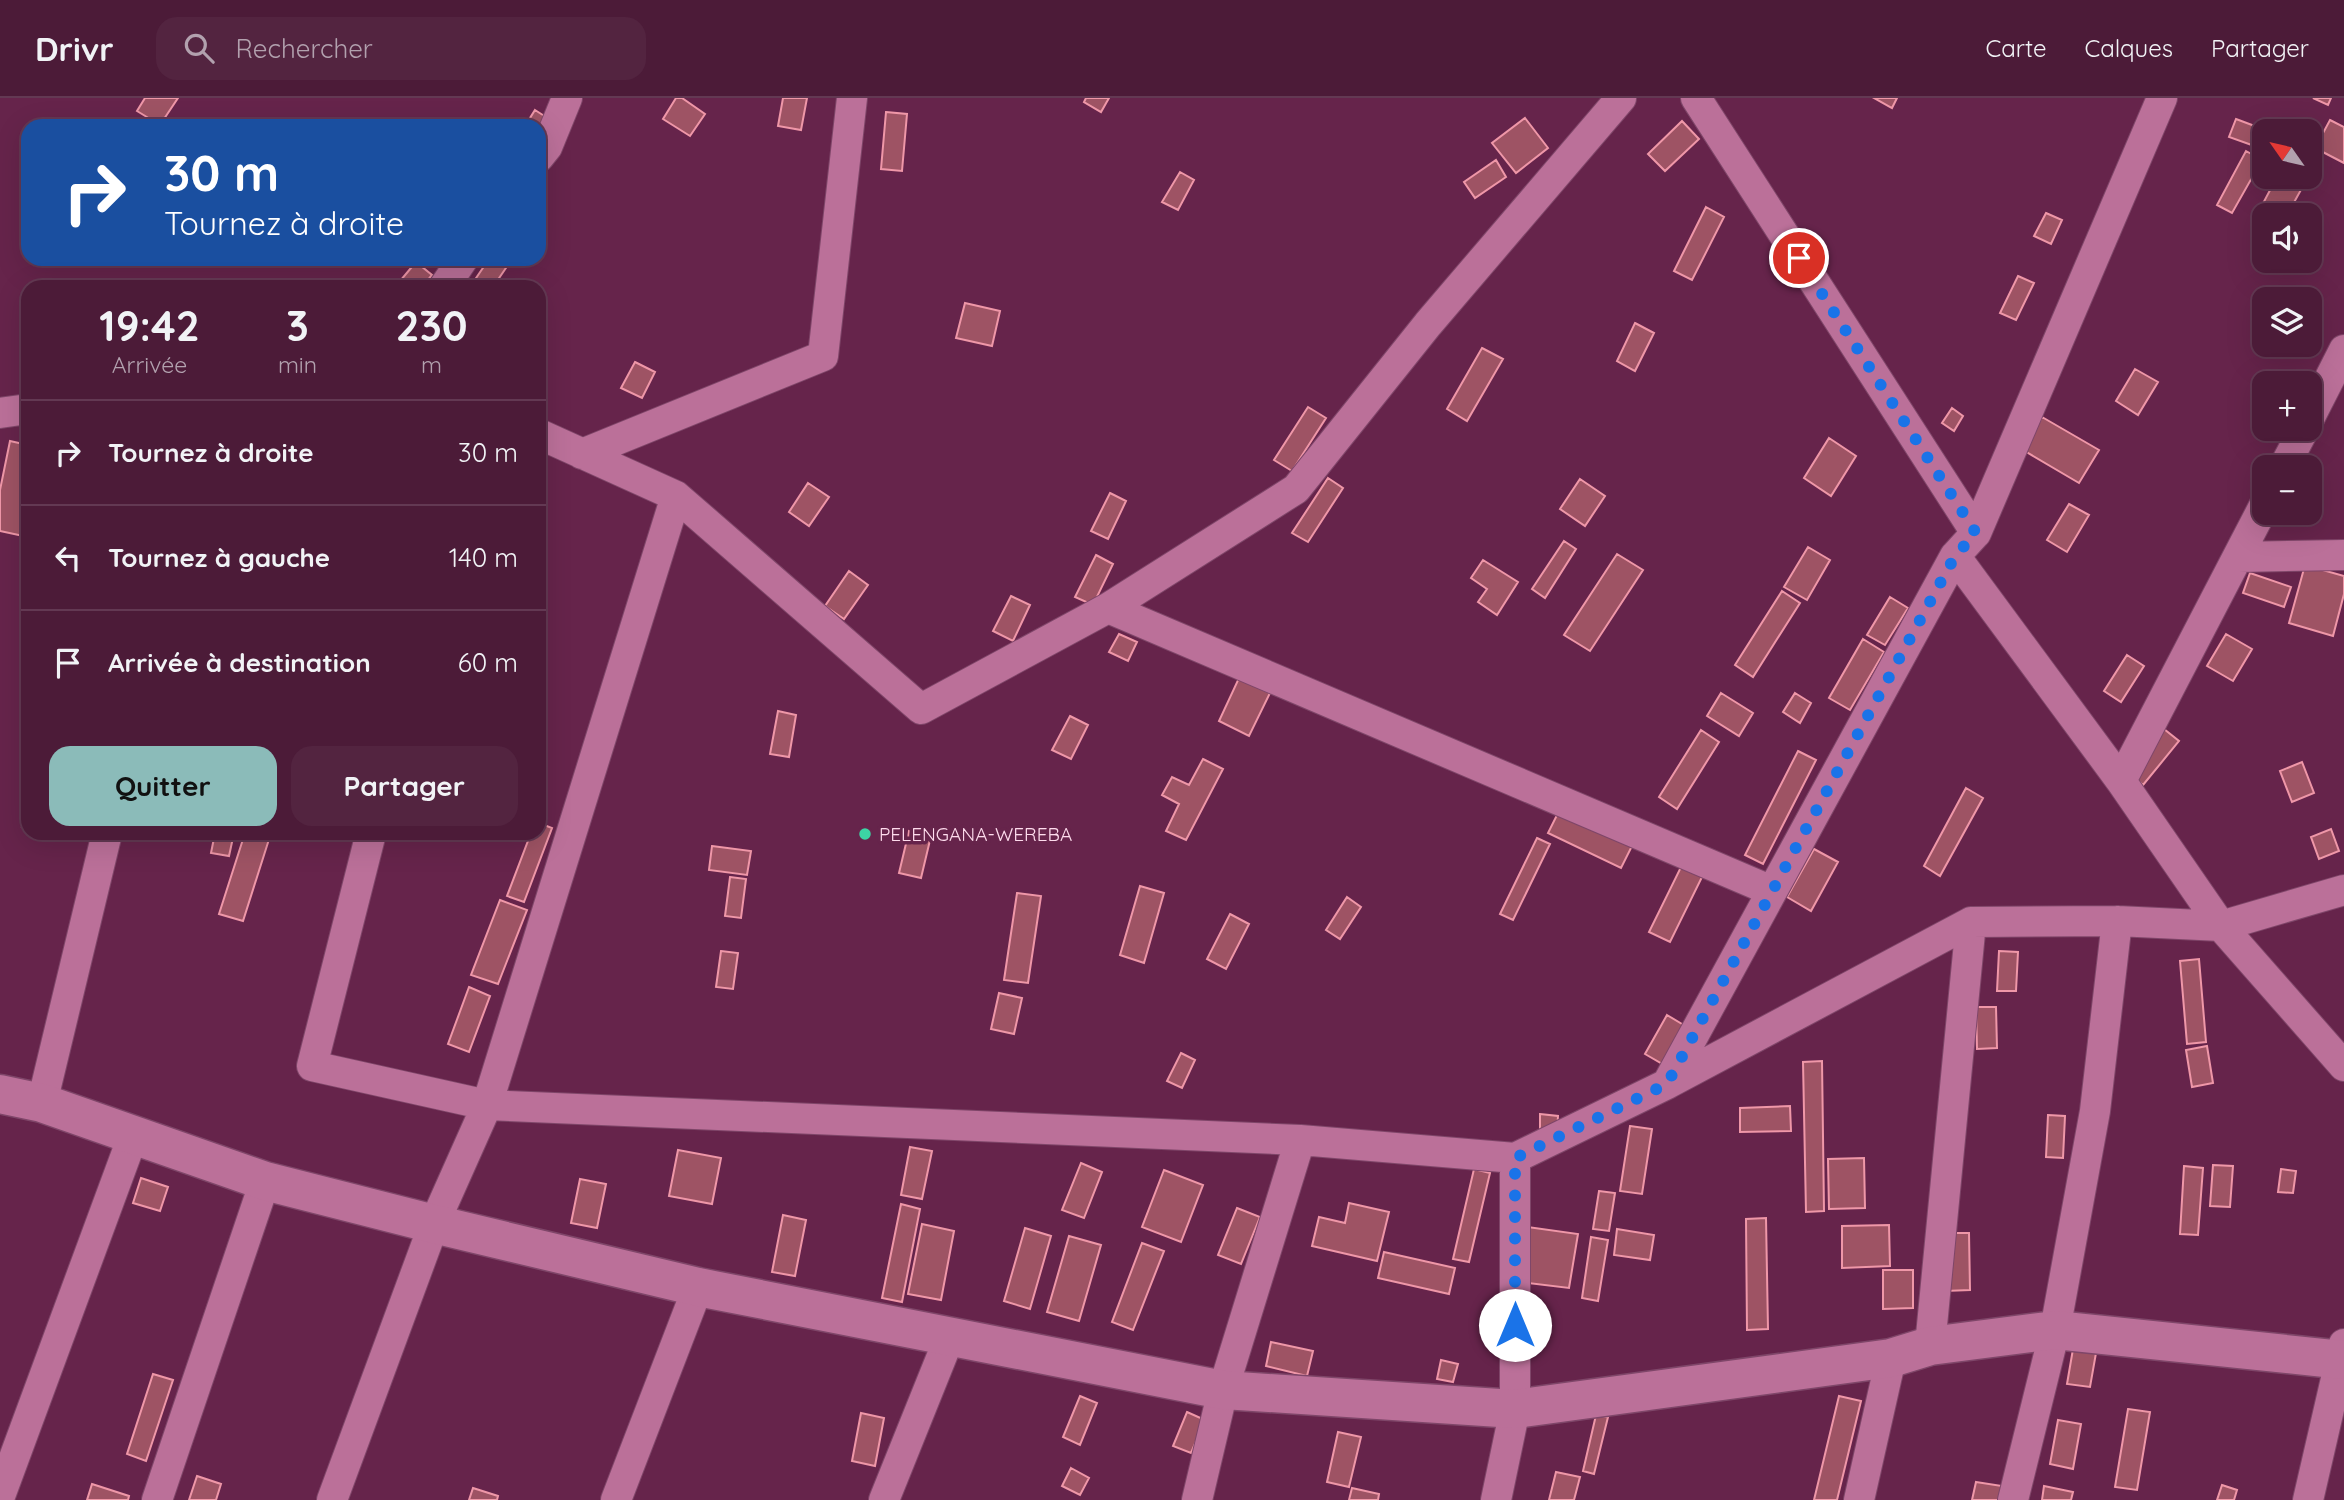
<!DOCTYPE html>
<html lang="fr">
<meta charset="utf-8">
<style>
:root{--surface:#4c1b38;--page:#532440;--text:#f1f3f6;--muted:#b2a1ae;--line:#633953;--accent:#8bbbb9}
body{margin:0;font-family:Quicksand,sans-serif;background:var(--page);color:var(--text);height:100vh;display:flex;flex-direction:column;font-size:26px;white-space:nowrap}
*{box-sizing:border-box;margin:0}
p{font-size:23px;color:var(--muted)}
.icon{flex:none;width:38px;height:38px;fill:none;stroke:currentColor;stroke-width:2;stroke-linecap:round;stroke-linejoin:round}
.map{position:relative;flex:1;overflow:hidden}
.drawer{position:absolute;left:21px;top:182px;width:525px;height:560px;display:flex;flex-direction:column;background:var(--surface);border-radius:21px;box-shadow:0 7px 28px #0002,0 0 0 2px var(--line)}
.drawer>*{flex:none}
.hud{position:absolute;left:21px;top:21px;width:525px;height:147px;border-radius:21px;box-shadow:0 7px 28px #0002,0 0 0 2px var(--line);background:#1a4fa0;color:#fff;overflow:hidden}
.needle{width:46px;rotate:304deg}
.fabs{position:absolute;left:2252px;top:21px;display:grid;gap:14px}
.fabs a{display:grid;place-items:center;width:70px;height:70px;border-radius:14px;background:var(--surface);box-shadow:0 7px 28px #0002,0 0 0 2px var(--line);font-size:35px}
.pin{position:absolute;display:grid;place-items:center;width:60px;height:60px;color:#fff;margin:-30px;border:4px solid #fff;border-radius:50%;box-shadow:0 2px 7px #0007}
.me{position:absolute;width:77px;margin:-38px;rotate:0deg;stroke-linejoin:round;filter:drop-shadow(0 0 5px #0008)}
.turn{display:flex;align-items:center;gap:24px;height:147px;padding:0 28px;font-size:32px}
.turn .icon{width:91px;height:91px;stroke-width:2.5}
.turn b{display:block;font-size:49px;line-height:60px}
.eta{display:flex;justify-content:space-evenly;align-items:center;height:119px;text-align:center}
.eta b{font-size:42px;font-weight:800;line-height:49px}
.cta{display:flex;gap:14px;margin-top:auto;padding:14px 28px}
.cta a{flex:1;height:80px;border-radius:21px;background:var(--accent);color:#111;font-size:28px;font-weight:800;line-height:80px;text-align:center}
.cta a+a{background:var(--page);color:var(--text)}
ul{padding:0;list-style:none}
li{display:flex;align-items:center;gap:21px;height:105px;padding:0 28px;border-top:2px solid var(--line)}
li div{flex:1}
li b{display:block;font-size:26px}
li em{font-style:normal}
header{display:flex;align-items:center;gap:42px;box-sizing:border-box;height:98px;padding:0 35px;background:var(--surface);border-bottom:2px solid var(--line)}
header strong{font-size:33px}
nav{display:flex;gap:38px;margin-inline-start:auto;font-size:24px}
.search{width:490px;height:63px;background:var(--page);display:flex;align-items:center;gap:18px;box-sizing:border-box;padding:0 24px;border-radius:21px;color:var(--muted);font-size:26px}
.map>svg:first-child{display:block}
.building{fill:#9e5364;stroke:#ef97a8;stroke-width:2}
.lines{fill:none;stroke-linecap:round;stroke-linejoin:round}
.minor-casing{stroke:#7f4669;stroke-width:32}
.tertiary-casing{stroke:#7f4669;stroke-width:41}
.minor{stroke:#bb7099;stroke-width:30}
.tertiary{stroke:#bb7099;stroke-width:38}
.route{stroke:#1a73e8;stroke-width:12;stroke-dasharray:0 21.6}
.poi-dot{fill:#3cd4a4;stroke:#66244b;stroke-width:2.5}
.labels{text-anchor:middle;stroke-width:7;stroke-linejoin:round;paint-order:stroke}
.poi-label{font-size:19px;fill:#fedced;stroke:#66244b;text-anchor:start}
</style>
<header>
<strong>Drivr</strong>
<div class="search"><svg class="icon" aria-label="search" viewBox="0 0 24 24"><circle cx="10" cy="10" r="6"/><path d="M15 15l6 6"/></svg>Rechercher</div>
<nav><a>Carte</a><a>Calques</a><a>Partager</a></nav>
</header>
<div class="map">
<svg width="2344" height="1402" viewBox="0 0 2344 1402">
<rect width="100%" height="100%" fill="#66244b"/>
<!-- building -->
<path class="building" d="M145 0H178L160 27 137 13Z
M676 0H682L705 16 690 38 663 21Z
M783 0H807L801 32 778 28Z
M1086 0H1109L1101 14 1084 4Z
M1874 0H1897L1892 10Z
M2313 0H2331L2328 7Z
M535 12 549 21 539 38V28H525Z
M886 14 907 16 902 73 881 71Z
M1525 20 1548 50 1516 75 1492 45Z
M2236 21 2268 33H2264L2263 51 2229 39Z
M2330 22 2344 29V65L2315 50Z
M1682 23 1699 41 1665 73 1648 56Z
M2246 53 2262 62 2232 115 2217 107Z
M1496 62 1506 79 1475 100 1464 84Z
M1180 74 1194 82 1178 112 1162 104Z
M2277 79 2302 90 2287 117H2271L2260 111Z
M1706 109 1724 119 1692 182 1674 173Z
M2046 115 2062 122 2051 146 2034 138Z
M489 161H512L493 189H470Z
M416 164 432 177 422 189H395Z
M2018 178 2034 185 2016 222 2000 215Z
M965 205 1000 213 992 248 956 240Z
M1635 225 1654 235 1635 273 1617 263Z
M1482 250 1503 261 1467 323 1447 311Z
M635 264 655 274 642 300 621 290Z
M2135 271 2158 284 2138 317 2116 303Z
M1308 309 1326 320 1292 373 1274 362Z
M1952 310 1963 318 1954 333 1942 325Z
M2042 319 2099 352 2079 385 2023 352Z
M1829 340 1856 358 1831 398 1804 380Z
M10 343 28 347V439L0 433V392Z
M1328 380 1343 390 1308 444 1292 435Z
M1580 381 1605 398 1585 428 1560 411Z
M808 385 829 399 809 428 789 414Z
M1110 395 1126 403 1108 441 1091 433Z
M2069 406 2089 417 2067 454 2047 442Z
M1564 443 1576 451 1545 500 1532 491Z
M1808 449 1830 462 1807 502 1784 489Z
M1617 456 1643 472 1590 553 1564 537Z
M1096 457 1113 466 1093 507 1075 499Z
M1483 462 1518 484 1497 517 1478 504 1487 491 1471 480Z
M2305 467 2344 478V496L2333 538 2289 525Z
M849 473 868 487 844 521 825 508Z
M2250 475 2291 489 2284 509 2243 495Z
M1782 493 1800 505 1753 579 1735 567Z
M1011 498 1030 507 1013 543 993 533Z
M1890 499 1908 510 1885 547 1867 537Z
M1119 536 1137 544 1128 563 1109 554Z
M2226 536 2252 551 2233 583 2207 568Z
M1863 541 1884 554 1850 612 1829 600Z
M2127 557 2144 568 2121 604 2104 593Z
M1239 580 1270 595 1249 638 1219 623Z
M1721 595 1753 615 1739 638 1707 618Z
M1795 595 1811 605 1800 625 1783 614Z
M778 613 796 617 789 659 770 656Z
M1070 618 1088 627 1071 661 1052 652Z
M2164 631 2179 643 2143 687 2127 674Z
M1701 632 1719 644 1677 711 1659 699Z
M1798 653 1816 662 1763 766 1745 757Z
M1203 661 1223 671 1186 742 1166 733 1179 706 1162 697 1172 679 1189 687Z
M2302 664 2314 695 2292 704 2280 673Z
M1966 690 1983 700 1940 778 1924 768Z
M28 704V731L22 729Z
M1559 713 1632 748 1621 770 1548 735Z
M539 725 552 730 524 804 507 798 531 735H539Z
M2331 731 2339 753 2319 761 2311 739Z
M909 733 931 738 921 780 899 775Z
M215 735H234L229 758 211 755Z
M245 735H271L243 823 219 816Z
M316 735H338L336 741Z
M1537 740 1550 746 1513 822 1500 816Z
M712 748 751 753 747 777 709 772Z
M1814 751 1838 764 1811 813 1787 799Z
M1682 767 1703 777 1670 844 1649 834Z
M730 779 746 781 741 820 725 818Z
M1140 788 1164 795 1144 865 1120 857Z
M1017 795 1041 798 1028 885 1004 882Z
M1347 799 1361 809 1340 841 1326 832Z
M500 802 527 812 498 886 471 877Z
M1230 816 1249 826 1226 871 1207 861Z
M721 853 738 855 733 891 716 889Z
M1999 853 2018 854 2016 893H1997Z
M2199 861 2206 944 2187 946 2180 863Z
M469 889 490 898 469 954 448 946Z
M999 895 1022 900 1014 936 991 931Z
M1976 909H1996L1997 950 1977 951Z
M1667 917 1687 929 1666 968 1645 956Z
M2207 948 2213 985 2192 989 2186 952Z
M1181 955 1195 962 1182 990 1167 983Z
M1822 963 1824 1113 1806 1114 1803 964Z
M1790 1008 1791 1033 1740 1034V1010Z
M1540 1016 1558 1018 1557 1035 1540 1034Z
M2048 1017 2065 1018 2063 1060 2046 1059Z
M1630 1028 1652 1031 1642 1096 1620 1093Z
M910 1049 932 1053 922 1101 901 1097Z
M678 1052 721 1060 712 1106 669 1098Z
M1864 1060 1865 1110 1829 1111 1828 1061Z
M1081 1065 1102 1074 1084 1120 1062 1112Z
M2213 1067 2233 1068 2230 1109 2210 1108Z
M2184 1068 2203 1070 2198 1137 2180 1136Z
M1474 1071 1490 1075 1469 1164 1453 1161Z
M2281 1071 2296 1073 2293 1095 2278 1094Z
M1164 1072 1203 1087 1181 1144 1142 1129Z
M141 1080 168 1089 160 1113 133 1105Z
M580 1081 606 1086 597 1130 571 1125Z
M1599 1093 1615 1095 1609 1133 1593 1131Z
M1349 1105 1389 1114 1377 1163 1312 1148 1319 1119 1345 1125Z
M901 1106 920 1111 902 1204 882 1200Z
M1237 1110 1260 1119 1241 1166 1218 1157Z
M783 1117 806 1122 795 1178 772 1174Z
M1766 1120 1768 1231 1747 1232 1746 1121Z
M922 1126 954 1133 941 1202 908 1196Z
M1889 1127 1890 1168 1842 1170V1128Z
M1520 1128 1578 1136 1569 1190 1511 1183Z
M1025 1130 1051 1138 1030 1211 1004 1203Z
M1617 1131 1654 1137 1650 1162 1614 1157Z
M1944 1135H1969L1970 1192 1945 1193Z
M1069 1138 1101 1147 1079 1223 1047 1214Z
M1591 1139 1608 1142 1598 1203 1582 1200Z
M1142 1145 1164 1153 1133 1232 1112 1224Z
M1384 1154 1455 1170 1449 1196 1378 1180Z
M1883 1172H1913V1210L1883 1211Z
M1271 1244 1313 1253 1307 1278 1266 1268Z
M2073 1251 2096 1255 2090 1289 2067 1286Z
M1441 1262 1458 1266 1453 1284 1437 1281Z
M153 1276 173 1282 146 1363 127 1356Z
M1080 1298 1097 1305 1080 1347 1063 1339Z
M1839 1298 1861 1303 1837 1402H1814Z
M2128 1311 2150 1314 2137 1392 2115 1389Z
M1187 1314 1205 1322 1191 1355 1173 1348Z
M861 1315 884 1320 875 1368 852 1363Z
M1596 1317 1608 1319 1594 1376 1583 1373Z
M2058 1322 2081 1326 2073 1371 2050 1366Z
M1338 1334 1361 1339 1349 1389 1327 1384Z
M1071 1370 1089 1380 1080 1397 1062 1388Z
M1556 1374 1580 1379 1574 1402H1549Z
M197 1378 221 1386 216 1402H189Z
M1976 1384 2002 1388 1999 1402H1972Z
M92 1386 129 1398 128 1402H87Z
M2222 1387 2237 1392 2234 1402H2217Z
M2044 1388 2073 1394 2071 1402H2042Z
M473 1390 498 1398 497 1402H469Z
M1352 1390 1379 1396 1378 1402H1349Z"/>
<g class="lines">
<defs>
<path id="minor" d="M1696 0 1976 435 1955 458 2121 683 2221 828 2344 968
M539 59 547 49 567 0
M444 189 463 161
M0 315 28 311
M2310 319 2344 252
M539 336 676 398 921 611 1108 510 1296 391 1428 226 1621 0
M582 356 823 258 852 0
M2284 369 2304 331
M1976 435 2162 0
M2238 459 2344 457
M1108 510 1772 793
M2121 683 2264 408
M371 735 312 968 487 1007 1300 1042 1515 1060 1667 986 1971 824 2117 823 2221 828 2344 792
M1667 986 1955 458
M42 1005 107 735
M1930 1248 1971 824
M0 1398 133 1038
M157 1402 265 1083
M332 1402 434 1126 487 1007 676 398
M616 1402 698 1189
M884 1402 950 1238
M1197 1402 1223 1292 1300 1042
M1496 1402 1515 1311V1060
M1859 1402 1891 1260
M2013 1402 2055 1232 2095 1013 2117 823
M2308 1402 2344 1246"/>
<path id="tertiary" d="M0 996 42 1005 265 1083 434 1126 698 1189 1223 1292 1515 1311 1891 1260 1930 1248 2055 1232 2344 1262"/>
</defs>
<!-- minor casing -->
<use href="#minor" class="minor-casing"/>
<!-- tertiary casing -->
<use href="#tertiary" class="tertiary-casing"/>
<!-- minor -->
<use href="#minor" class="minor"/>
<!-- tertiary -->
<use href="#tertiary" class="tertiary"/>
</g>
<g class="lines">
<!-- route -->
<path class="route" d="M1515 1227V1060L1667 986 1955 458 1976 435 1799 160"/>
</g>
<!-- markers -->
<circle class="poi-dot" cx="865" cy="736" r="7"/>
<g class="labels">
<!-- poi labels -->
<g class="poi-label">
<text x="879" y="743">PELENGANA-WEREBA</text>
</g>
</g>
</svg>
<div class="fabs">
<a><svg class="needle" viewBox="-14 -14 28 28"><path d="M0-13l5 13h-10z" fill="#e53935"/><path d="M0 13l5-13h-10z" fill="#b2a1ae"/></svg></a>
<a><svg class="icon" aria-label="sound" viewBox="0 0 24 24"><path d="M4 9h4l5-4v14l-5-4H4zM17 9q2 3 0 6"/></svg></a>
<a><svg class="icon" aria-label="layers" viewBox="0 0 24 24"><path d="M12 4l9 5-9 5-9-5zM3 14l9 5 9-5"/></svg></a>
<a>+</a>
<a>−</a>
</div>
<div class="pin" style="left:1799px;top:160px;background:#d93025"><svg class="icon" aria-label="arrive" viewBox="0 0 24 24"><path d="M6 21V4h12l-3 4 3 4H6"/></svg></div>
<svg class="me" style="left:1515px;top:1227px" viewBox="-20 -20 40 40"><circle r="19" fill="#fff"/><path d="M0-13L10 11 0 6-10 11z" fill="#1a73e8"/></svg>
<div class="hud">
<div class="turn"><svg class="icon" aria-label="right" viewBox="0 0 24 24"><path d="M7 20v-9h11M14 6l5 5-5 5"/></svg><div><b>30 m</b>Tournez à droite</div></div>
</div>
<section class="drawer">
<div class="eta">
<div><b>19:42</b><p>Arrivée</p></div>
<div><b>3</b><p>min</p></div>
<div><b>230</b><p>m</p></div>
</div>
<ul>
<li><svg class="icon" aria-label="right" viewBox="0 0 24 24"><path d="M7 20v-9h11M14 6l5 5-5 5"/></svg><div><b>Tournez à droite</b></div><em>30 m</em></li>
<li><svg class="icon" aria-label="left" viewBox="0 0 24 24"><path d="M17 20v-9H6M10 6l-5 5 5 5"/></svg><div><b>Tournez à gauche</b></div><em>140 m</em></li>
<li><svg class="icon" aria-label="arrive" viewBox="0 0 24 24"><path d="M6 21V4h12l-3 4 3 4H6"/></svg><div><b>Arrivée à destination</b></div><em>60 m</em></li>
</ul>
<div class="cta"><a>Quitter</a><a>Partager</a></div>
</section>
</div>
